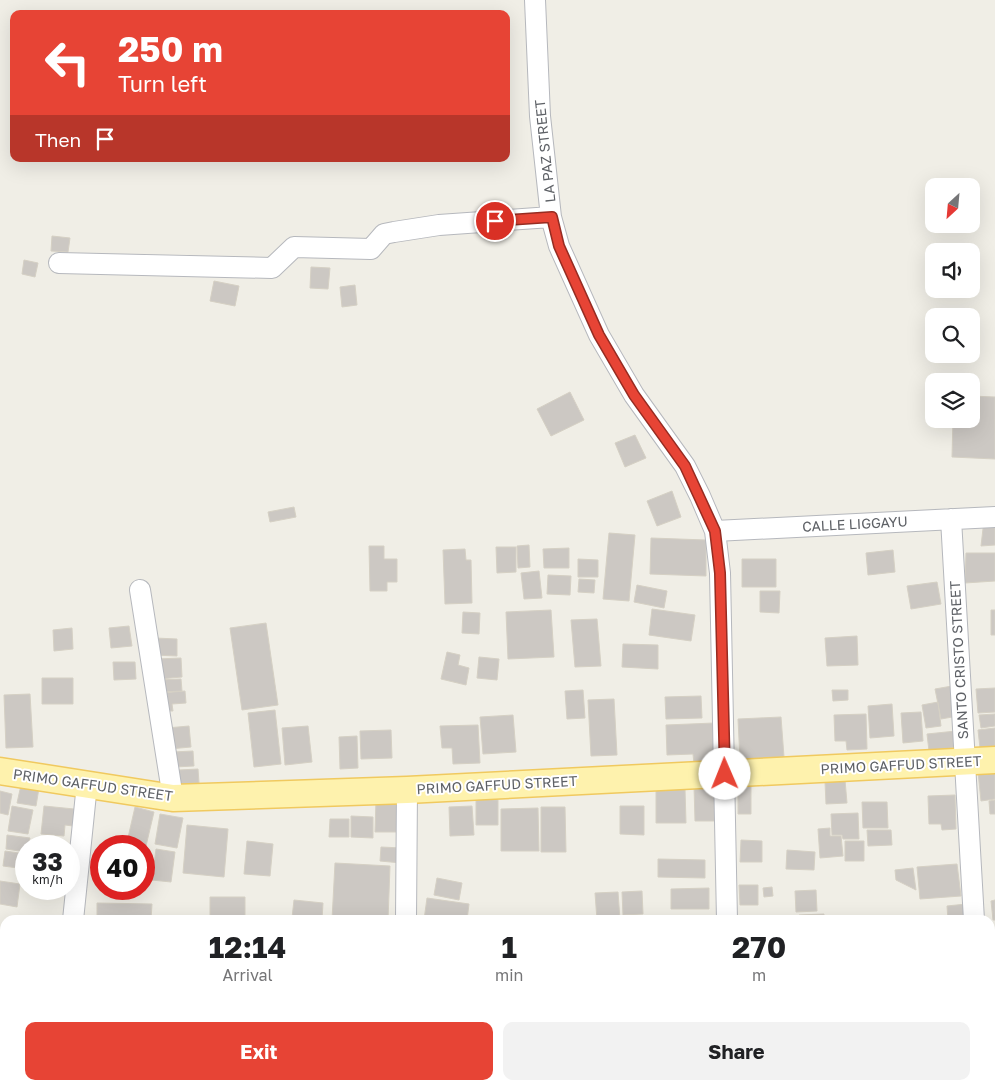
<!DOCTYPE html>
<style>
:root{--surface:#fff;--page:#f2f2f2;--text:#202124;--muted:#757577;--accent:#e74435}
body{margin:0;font-family:"Golos Text",sans-serif;background:var(--page);color:var(--text);height:100vh;display:flex;flex-direction:column;font-size:19px;white-space:nowrap}
*{box-sizing:border-box;margin:0}
p{font-size:16px;color:var(--muted)}
.icon{flex:none;width:28px;height:28px;fill:none;stroke:currentColor;stroke-width:2;stroke-linecap:round;stroke-linejoin:round}
.map{position:relative;flex:1;overflow:hidden}
.side{position:absolute;left:0px;top:915px;width:995px;height:175px;display:flex;flex-direction:column;background:var(--surface);border-radius:15px 15px 0 0;box-shadow:0 5px 20px #0002}
.side>*{flex:none}
.banner{position:absolute;left:10px;top:10px;width:500px;height:152px;border-radius:10px;box-shadow:0 5px 20px #0002;background:#e74435;color:#fff;overflow:hidden}
.needle{width:32px;rotate:206deg}
.buttons{position:absolute;left:925px;top:178px;display:grid;gap:10px}
.buttons a{display:grid;place-items:center;width:55px;height:55px;border-radius:10px;background:var(--surface);box-shadow:0 5px 20px #0002;font-size:25px}
.speed{position:absolute;left:15px;top:835px;display:flex;gap:10px;font-size:25px;font-weight:700;text-align:center}
.speed>*{display:grid;place-content:center;width:65px;height:65px;border-radius:50%;background:var(--surface);box-shadow:0 5px 20px #0002;line-height:1}
.speed small{font-size:12px;font-weight:400}
.speed .limit{border:8px solid #d22;background:#fff;color:#111}
.pin{position:absolute;display:grid;place-items:center;width:42px;height:42px;color:#fff;margin:-21px;border:2px solid #fff;border-radius:50%;box-shadow:0 1px 5px #0007}
.me{position:absolute;width:55px;margin:-28px;rotate:359deg;stroke-linejoin:round;filter:drop-shadow(0 0 4px #0008)}
.turn{display:flex;align-items:center;gap:18px;height:105px;padding:0 25px;font-size:22px}
.turn .icon{width:65px;height:65px;stroke-width:2.5}
.turn b{display:block;font-size:35px;line-height:42px}
.then{display:flex;align-items:center;height:48px;padding:0 25px;background:#0003;gap:10px;font-size:19px}
.eta{display:flex;justify-content:space-evenly;align-items:center;height:85px;text-align:center}
.eta b{font-size:30px;font-weight:700;line-height:35px}
.button{display:flex;gap:10px;margin-top:auto;padding:10px 25px}
.button a{flex:1;height:58px;border-radius:10px;background:var(--accent);color:#fff;font-size:20px;font-weight:700;line-height:58px;text-align:center}
.button a+a{background:var(--page);color:var(--text)}
.map>svg:first-child{display:block}
.building{fill:#ccc8c3;stroke:#d5d0c4}
.lines{fill:none;stroke-linecap:round;stroke-linejoin:round}
.minor-casing{stroke:#b6b8bd;stroke-width:22}
.major-casing{stroke:#f0c95f;stroke-width:29}
.minor{stroke:#fff;stroke-width:20}
.major{stroke:#fef2ad;stroke-width:26}
.route-casing{stroke:#962c22;stroke-width:12}
.route{stroke:#e74435;stroke-width:9}
.labels{text-anchor:middle;stroke-width:4;stroke-linejoin:round;paint-order:stroke}
.street-label{font-size:14px;fill:#5e6166;stroke:#fff}
</style>
<div class="map">
<svg width="995" height="1090" viewBox="0 0 995 1090">
<rect width="100%" height="100%" fill="#f0eee6"/>
<!-- building -->
<path class="building" d="M52 236 70 238 68 252 51 251Z
M24 260 38 263 35 277 22 274Z
M311 267 330 268 328 289 310 288Z
M214 281 239 286 235 306 210 301Z
M355 285 357 305 342 307 340 287Z
M570 392 584 420 551 436 537 409Z
M971 396 995 397V459L952 457 953 419H971Z
M635 435 646 458 625 467 615 443Z
M672 491 681 517 657 526 647 501Z
M294 507 296 517 270 522 268 512Z
M984 520 995 521V545L981 546Z
M609 533 635 535 629 601 603 599Z
M651 538 706 540V576L650 574Z
M529 545 530 567 518 568 517 546Z
M369 546H384V559H397V582H387V591H370Z
M496 547H516V572L497 573Z
M569 548V568H544L543 549Z
M465 549 466 560H471L472 603 445 604 443 550Z
M893 550 895 572 868 575 866 553Z
M966 553H995V581L965 583Z
M578 559 598 560V577H578Z
M742 559H776V587H742Z
M539 571 542 598 524 599 521 573Z
M548 575 571 576 570 595 547 594Z
M579 579 595 580 594 593 578 592Z
M937 582 941 604 911 609 907 586Z
M637 585 667 591 664 608 634 602Z
M760 591H780L779 613 760 612Z
M652 609 695 615 691 641 649 635Z
M551 610 554 657 508 659 506 612Z
M991 610H995V635H991Z
M463 612 480 613 479 634 462 633Z
M597 619 601 666 575 667 571 620Z
M266 623 278 705 242 710 230 628Z
M129 626 132 646 111 648 109 628Z
M72 628 73 649 54 651 53 630Z
M857 636 858 665 827 666 825 638Z
M155 638 177 639V656L154 655Z
M623 644 658 645V669L622 667Z
M447 652 460 655 458 665 469 668 466 685 441 679Z
M479 657 499 659 497 680 477 678Z
M181 658 182 677 159 679 157 659Z
M113 662H135L136 679 114 680Z
M42 678H73V704H42Z
M181 679 182 691 159 692 158 680Z
M952 686 958 716 941 719 935 689Z
M995 688V712L978 713 976 689Z
M583 690 585 718 567 719 565 691Z
M832 690H848V700L833 701Z
M185 691 186 703 172 704 173 711H163L162 693Z
M30 694 33 747 6 748 4 695Z
M701 696 702 718 666 719 665 697Z
M614 699 617 755 591 756 588 700Z
M938 702 941 726 926 728 922 705Z
M892 704 894 736 870 738 868 706Z
M275 710 281 764 254 767 248 713Z
M921 712 923 741 903 743 901 713Z
M866 714 867 749 847 750 846 741H835L834 715Z
M995 714V726L981 728 979 715Z
M513 715 516 752 483 754 480 717Z
M781 717 784 757 740 760 738 719Z
M714 723 715 763 694 764 693 754 667 755 666 725Z
M478 725 480 763 453 764 452 748H442L440 726Z
M189 726 191 747 169 749 167 728Z
M308 726 312 762 285 765 282 728Z
M995 728V746L980 748 978 730Z
M391 730 392 758 361 759 360 731Z
M956 731 958 747 929 751 927 734Z
M357 736 358 768 340 769 339 737Z
M193 751 194 766 174 767 173 752Z
M198 769 199 783 180 784 179 770Z
M995 770V799L981 801 978 772Z
M845 780 847 803 826 804 825 782Z
M21 785 39 788 36 806 17 803Z
M694 786H715L716 821H695Z
M738 786H751V814H738Z
M656 789H685L686 823H656Z
M0 791 12 794 8 815 0 813Z
M955 795 956 829 942 830 941 824H929L928 796Z
M476 799 498 800V825H476Z
M376 800H402L401 832H375Z
M995 800V814H990L989 801Z
M862 802H887L888 828H863Z
M12 806 33 810 28 834 8 831Z
M44 806 74 809 73 826 65 825 64 836 41 834Z
M472 806 474 835 450 836 449 807Z
M620 806H644V835L620 834Z
M135 807 154 812 146 846 127 842Z
M541 807H565L566 852H541Z
M538 808 539 851H501V809Z
M858 813 859 839H843L842 835H832L831 814Z
M160 814 183 818 177 848 155 844Z
M351 816 373 817V838L351 837Z
M330 819H349V837H329Z
M187 825 228 829 224 877 183 873Z
M830 828V836H841L843 856 820 858 818 829Z
M867 830H891L892 845 868 846Z
M7 835 30 838 26 852 6 849Z
M741 840 762 841V862H740Z
M247 841 273 844 270 876 244 874Z
M845 841H864V861H845Z
M381 847 402 848 401 863 380 861Z
M156 849 175 852 171 882 152 880Z
M787 850 815 852 814 870 786 869Z
M5 851 26 854V869L3 866Z
M658 859 705 860V878L658 877Z
M335 863 390 866 388 920H332Z
M957 864 961 896 920 899 917 867Z
M913 868 916 890 896 880 895 870Z
M437 878 462 883 459 900 434 895Z
M0 881 20 884 17 907 0 904Z
M739 885H758V905H740Z
M772 887 773 896 764 897 763 888Z
M709 888V909H671V889Z
M816 890 817 911 796 912 795 891Z
M642 891 643 914 623 915 622 892Z
M618 892 620 920H597L595 893Z
M210 897H245V920H210Z
M427 898 469 904 467 920H424Z
M294 900 323 903 322 920 292 918Z
M995 900V920H993L991 901Z
M97 903 152 904 151 920H97Z
M966 904 967 920H948L947 906Z
M824 914V920H799V915Z
M638 916H656V920H638Z
M0 992 5 993V1068H0Z
M448 1085V1090H419V1086Z
M485 1085H514V1090H485Z
M518 1085H542V1090H518Z
M648 1085H673V1090H649Z
M744 1085H793L794 1090H744Z
M810 1085H829V1090H810Z
M831 1085H853V1090H832Z
M857 1085H873V1090H858Z
M878 1085H904V1090H879Z"/>
<g class="lines">
<defs>
<path id="minor" d="M535 0 540 116 551 217 559 246 599 335 634 395 685 466 700 496 715 531 720 573 727 920
M59 263 272 268 294 247 371 249 384 234 394 232 439 225 551 217
M951 519 974 920
M715 531 995 517
M140 590 173 798
M73 920 87 784
M406 920 407 790
M990 1039H995
M0 1081H5
M406 1085V1090
M730 1085 731 1090
M985 1085V1090
M58 1090 59 1085
M199 1090 263 1085"/>
<path id="major" d="M0 771 173 798 407 790 995 760"/>
</defs>
<!-- minor casing -->
<use href="#minor" class="minor-casing"/>
<!-- major casing -->
<use href="#major" class="major-casing"/>
<!-- minor -->
<use href="#minor" class="minor"/>
<!-- major -->
<use href="#major" class="major"/>
</g>
<g class="lines">
<defs>
<path id="route" d="M495 221 552 217 559 246 599 335 634 395 685 466 715 531 720 573 725 774"/>
</defs>
<!-- route casing -->
<use href="#route" class="route-casing"/>
<!-- route -->
<use href="#route" class="route"/>
</g>
<g class="labels">
<!-- street labels -->
<g class="street-label">
<text transform="translate(545 151) rotate(-96)" y="5">LA PAZ STREET</text>
<text transform="translate(855 524) rotate(-3)" y="5">CALLE LIGGAYU</text>
<text transform="translate(959 660) rotate(-93)" y="5">SANTO CRISTO STREET</text>
<text transform="translate(901 765) rotate(-3)" y="5">PRIMO GAFFUD STREET</text>
<text transform="translate(93 785) rotate(8)" y="5">PRIMO GAFFUD STREET</text>
<text transform="translate(497 785) rotate(-3)" y="5">PRIMO GAFFUD STREET</text>
</g>
</g>
</svg>
<div class="buttons">
<a><svg class="needle" viewBox="-14 -14 28 28"><path d="M0-13l5 13h-10z" fill="#e53935"/><path d="M0 13l5-13h-10z" fill="#757577"/></svg></a>
<a><svg class="icon" aria-label="sound" viewBox="0 0 24 24"><path d="M4 9h4l5-4v14l-5-4H4zM17 9q2 3 0 6"/></svg></a>
<a><svg class="icon" aria-label="search" viewBox="0 0 24 24"><circle cx="10" cy="10" r="6"/><path d="M15 15l6 6"/></svg></a>
<a><svg class="icon" aria-label="layers" viewBox="0 0 24 24"><path d="M12 4l9 5-9 5-9-5zM3 14l9 5 9-5"/></svg></a>
</div>
<div class="speed"><div>33<small>km/h</small></div><div class="limit">40</div></div>
<div class="pin" style="left:495px;top:221px;background:#d93025"><svg class="icon" aria-label="arrive" viewBox="0 0 24 24"><path d="M6 21V4h12l-3 4 3 4H6"/></svg></div>
<svg class="me" style="left:725px;top:774px" viewBox="-20 -20 40 40"><circle r="19" fill="#fff"/><path d="M0-13L10 11 0 6-10 11z" fill="#e74435"/></svg>
<div class="banner">
<div class="turn"><svg class="icon" aria-label="left" viewBox="0 0 24 24"><path d="M17 20v-9H6M10 6l-5 5 5 5"/></svg><div><b>250 m</b>Turn left</div></div>
<div class="then">Then<svg class="icon" aria-label="arrive" viewBox="0 0 24 24"><path d="M6 21V4h12l-3 4 3 4H6"/></svg></div>
</div>
<section class="side">
<div class="eta">
<div><b>12:14</b><p>Arrival</p></div>
<div><b>1</b><p>min</p></div>
<div><b>270</b><p>m</p></div>
</div>
<div class="button"><a>Exit</a><a>Share</a></div>
</section>
</div>
